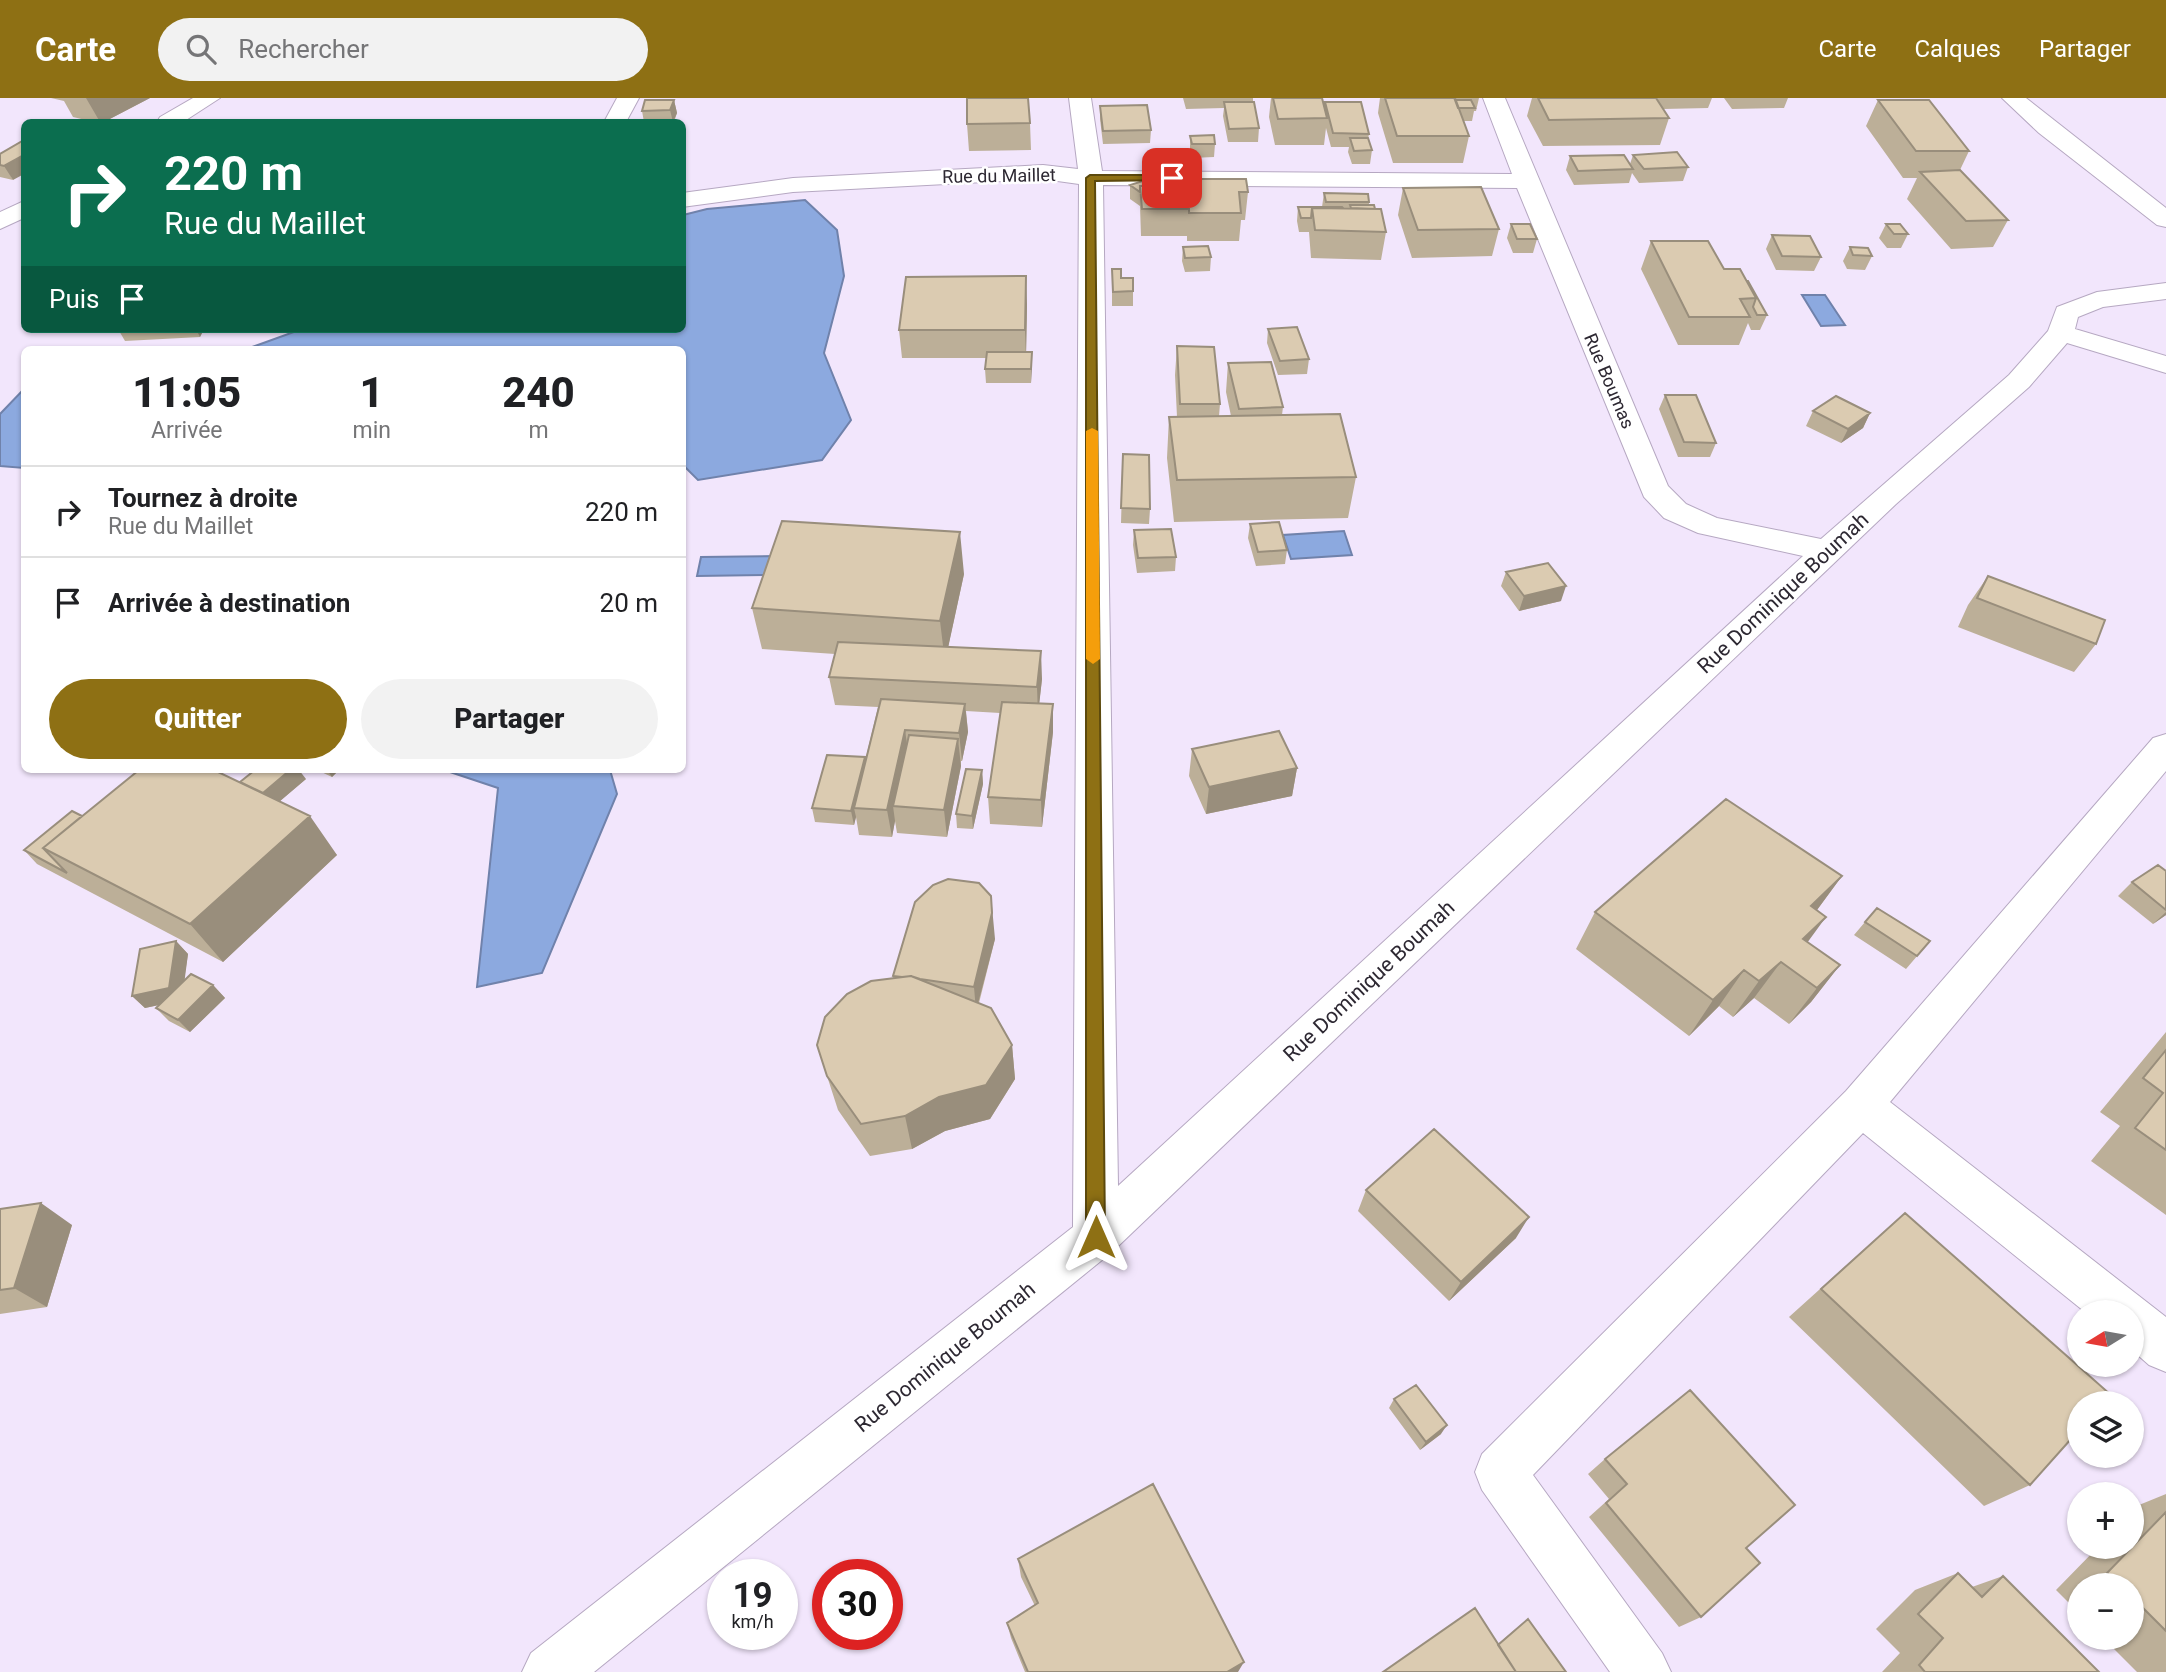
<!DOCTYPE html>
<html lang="fr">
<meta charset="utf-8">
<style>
:root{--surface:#fff;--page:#f2f2f2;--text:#202124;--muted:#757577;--line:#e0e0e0;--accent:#8e7014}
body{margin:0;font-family:Roboto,sans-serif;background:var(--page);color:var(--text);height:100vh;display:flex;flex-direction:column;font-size:26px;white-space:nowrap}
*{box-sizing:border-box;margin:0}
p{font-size:23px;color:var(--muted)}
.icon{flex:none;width:38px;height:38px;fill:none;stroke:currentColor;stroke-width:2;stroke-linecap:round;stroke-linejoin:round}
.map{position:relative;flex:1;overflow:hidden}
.panel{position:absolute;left:21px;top:248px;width:665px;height:427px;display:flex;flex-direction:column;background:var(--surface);border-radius:10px;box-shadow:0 2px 5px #0004}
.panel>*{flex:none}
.top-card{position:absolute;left:21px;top:21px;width:665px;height:214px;border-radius:10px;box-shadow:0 2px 5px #0004;background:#0b6e4f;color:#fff;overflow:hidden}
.needle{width:46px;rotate:259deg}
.buttons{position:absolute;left:2067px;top:1202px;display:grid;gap:14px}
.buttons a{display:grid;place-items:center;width:77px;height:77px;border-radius:50%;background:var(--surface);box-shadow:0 2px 5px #0004;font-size:35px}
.speed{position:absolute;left:707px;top:1461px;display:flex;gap:14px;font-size:35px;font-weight:700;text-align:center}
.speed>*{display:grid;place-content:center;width:91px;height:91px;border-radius:50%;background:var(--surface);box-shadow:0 2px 5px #0004;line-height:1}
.speed small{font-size:18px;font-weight:400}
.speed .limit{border:10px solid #d22;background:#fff;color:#111}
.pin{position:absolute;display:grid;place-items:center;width:60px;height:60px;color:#fff;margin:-30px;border-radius:14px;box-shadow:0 4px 10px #0006}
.me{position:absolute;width:77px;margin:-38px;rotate:0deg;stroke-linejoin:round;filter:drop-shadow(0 0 5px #0008)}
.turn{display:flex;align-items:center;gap:24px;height:147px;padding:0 28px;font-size:32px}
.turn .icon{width:91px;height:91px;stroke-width:2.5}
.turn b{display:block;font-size:49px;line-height:60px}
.then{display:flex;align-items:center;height:66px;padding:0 28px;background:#0003;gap:14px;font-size:26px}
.eta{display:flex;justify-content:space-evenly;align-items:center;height:119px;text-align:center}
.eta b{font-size:42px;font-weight:800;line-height:49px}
.button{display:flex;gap:14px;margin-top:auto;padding:14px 28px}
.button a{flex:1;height:80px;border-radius:42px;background:var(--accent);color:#fff;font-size:28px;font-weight:800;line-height:80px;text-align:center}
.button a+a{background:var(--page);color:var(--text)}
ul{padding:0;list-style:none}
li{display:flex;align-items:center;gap:21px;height:91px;padding:0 28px;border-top:2px solid var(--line)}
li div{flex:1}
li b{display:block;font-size:26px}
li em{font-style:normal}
header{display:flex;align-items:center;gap:42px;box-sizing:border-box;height:98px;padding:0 35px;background:var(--accent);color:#fff}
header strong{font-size:33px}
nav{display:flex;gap:38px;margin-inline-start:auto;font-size:24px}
.search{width:490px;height:63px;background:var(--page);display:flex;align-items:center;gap:18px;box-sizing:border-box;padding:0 24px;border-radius:38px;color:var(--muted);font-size:26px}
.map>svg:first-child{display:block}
.water{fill:#8ca9df;stroke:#7082ab;stroke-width:2}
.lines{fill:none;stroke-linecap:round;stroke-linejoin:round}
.minor-casing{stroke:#b6a8c2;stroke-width:2}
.minor{fill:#fff;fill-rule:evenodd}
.wall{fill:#bcaf98}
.shaded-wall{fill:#998e7c}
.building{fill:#dbcbb1;stroke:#998e7c;stroke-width:2}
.route{fill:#8e7014;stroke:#5c490d;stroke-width:2}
.slow{fill:#f59e0b}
.labels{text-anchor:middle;stroke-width:5;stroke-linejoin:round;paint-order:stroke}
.far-street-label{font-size:18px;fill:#2d2832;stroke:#fff}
.street-label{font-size:21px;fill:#2d2832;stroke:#fff}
</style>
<header>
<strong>Carte</strong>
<div class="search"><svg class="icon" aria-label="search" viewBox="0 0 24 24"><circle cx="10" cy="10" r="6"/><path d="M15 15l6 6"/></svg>Rechercher</div>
<nav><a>Carte</a><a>Calques</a><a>Partager</a></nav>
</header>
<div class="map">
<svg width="2166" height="1574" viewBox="0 0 2166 1574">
<rect width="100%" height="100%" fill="#f2e6fc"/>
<!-- water -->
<path class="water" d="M805 102 837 132 844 178 824 255 851 322 822 362 698 382 683 367 682 252H244L302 231H682L683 117 707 111Z
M1802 197H1825L1845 227 1821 228Z
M24 291V370L0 368V316Z
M1344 433 1352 457 1291 461 1283 437Z
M775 458 772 477 697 478 701 459Z
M444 672H610L617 696 542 875 477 889 498 690Z"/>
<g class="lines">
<defs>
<path id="minor" d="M193 0H220L183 24H157L160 19Z
M617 0H639L626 24H604Z
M1069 0H1091L1102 73 1512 76 1483 0H1505L1668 388 1686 406 1717 420 1821 441 2009 277 2048 233 2057 209 2097 194 2166 185V201L2103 209 2078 219 2075 231 2166 258V275L2067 245 2029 289 1896 406 1112 1154 594 1574H522L531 1555 1073 1129 1079 86 1043 81 793 94 682 109V95L793 80 1043 67 1078 71ZM1103 87 1517 90 1644 399 1664 420 1698 435 1803 458 1118 1088Z
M2002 0H2026L2166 110V129L2157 127 2039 35Z
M24 103V120L0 131V114Z
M2166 636V673L1890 1004 2166 1219V1274L2149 1267 2132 1252V1214H2085L1863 1035 1533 1377 1662 1555 1671 1574H1610L1482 1392 1475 1374 1482 1356 1846 993 2153 640Z"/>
</defs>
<!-- minor casing -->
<use href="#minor" class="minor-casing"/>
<!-- minor -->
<use href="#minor" class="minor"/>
</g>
<!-- wall -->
<path class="wall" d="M51 0H150L104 24H94L73 19 64 3Z
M1183 0H1253V4L1259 30 1258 44H1228L1223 18 1224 10 1186 11Z
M1271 0H1322L1324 9 1325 4 1369 36 1368 41 1372 52 1370 66H1352L1348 54 1349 49H1331L1326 30 1324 47H1275L1269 19Z
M1380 0H1479L1476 13H1474L1472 23H1463L1469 38 1463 65H1393L1378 15Z
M1532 0H1712L1708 10 1663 11 1669 20 1660 47 1543 48 1527 18Z
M1724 0H1788L1784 10 1732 11Z
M674 2 677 15 674 24H644L642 13Z
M1878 2 1969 53 1960 72 2008 122 1993 149 1951 151 1907 101 1917 80H1903L1866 28Z
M1100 8 1151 32 1150 45 1103 46 1100 21Z
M1030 25 1031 52 969 53 967 26Z
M1190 38 1215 46 1214 59 1192 60 1190 52Z
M0 56 13 82 0 79Z
M1633 57 1688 69 1683 83 1639 85 1632 75 1629 85 1574 87 1566 72 1570 58 1630 66Z
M1178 81 1248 94 1245 122H1241L1239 143H1187V138H1141L1140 108 1130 101V87L1177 88Z
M1403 90 1499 131 1492 158 1412 160 1398 117Z
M1324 95 1369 104V107L1375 111 1386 134 1381 162 1311 160 1309 134H1299L1297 123 1298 109H1322Z
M1511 126 1537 141 1533 155H1513L1507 140Z
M1886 126 1908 136 1901 150H1887L1879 140Z
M1772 137 1821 159 1814 173 1776 172 1766 151Z
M1651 143 1724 171H1740L1767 217 1760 232H1751L1748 225 1739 247H1678L1641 171Z
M1183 149 1211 159 1210 173 1185 174 1182 163Z
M1850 149 1872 158 1865 172 1847 171 1843 163Z
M1112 171 1133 193V208H1112Z
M1027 206 1026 254H1032L1031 285H986L985 271 986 260H902L899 232Z
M118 231H204L200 239 125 243Z
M1268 231 1309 261 1307 276 1278 277 1267 245Z
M1177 248 1220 306 1219 318H1231L1226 294 1228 265 1283 309 1282 317 1356 379 1348 420 1174 424 1167 360 1169 319H1177L1175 277Z
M1665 297 1716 345 1710 359H1678L1659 311Z
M1813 313 1870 315 1863 330 1841 345 1806 328Z
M1123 356 1150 411 1149 426 1121 425Z
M1250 426 1287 452 1285 466 1256 468 1248 440Z
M1134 432 1176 459 1175 473 1137 475 1133 447Z
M1506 474 1561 503 1519 513 1501 488Z
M964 476 948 549 1042 581 1039 606 1053 634 1042 729 990 726 988 699 1000 615 966 613 968 634 962 663H961V668L947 739 897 735 895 723 892 739 859 737 856 719 854 727 815 724 812 710 865 663 878 609 835 607 829 579 835 556 762 551 752 510Z
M1988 478 2096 546 2074 574 1958 529 1968 507Z
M1192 651 1297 670 1292 698 1206 716 1189 678Z
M317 672H339L332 679Z
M982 672 983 686 973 731 957 730 956 716Z
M306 681 280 703 337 757 223 864 37 766 24 752 240 684Z
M2166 773V817L2153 826 2118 798 2132 784Z
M1842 778 1817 812 1807 844 1840 867 1811 904 1789 926 1754 900 1733 919 1719 908 1689 938 1576 851 1595 814Z
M1865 824 1930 843 1906 871 1854 837Z
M995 841 979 905 1012 947 1015 981 990 1021 945 1033 912 1051 870 1058 838 1012 817 947 893 880V878Z
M176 843 188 856 184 882 213 887 225 900 190 934 169 923 156 910 159 907 145 910 132 898Z
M2166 934V1117L2091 1063 2120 1028 2100 1014Z
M1366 1092 1516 1140 1449 1203 1358 1113Z
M0 1111 72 1127 47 1209 0 1216Z
M1905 1115 2030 1387 1984 1408 1789 1219 1870 1146Z
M1394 1301 1441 1336 1420 1352 1389 1310Z
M1605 1361 1746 1450 1701 1519 1679 1529 1589 1419 1609 1401 1588 1376Z
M2166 1396V1574H2137L2103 1540H2132V1488H2079V1515L2056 1492 2098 1449H2132V1415L2139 1407Z
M1018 1461 1238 1574H1025L1011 1540 1007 1525 1035 1508 1021 1479Z
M1958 1475 1972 1489 2003 1478 2099 1574H1882L1900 1555 1876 1531 1915 1492Z
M1528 1521 1566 1574 1498 1546Z"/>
<!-- shaded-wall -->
<path class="shaded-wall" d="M86 0H150L104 24H100Z
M674 2 677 15 673 24 670 12Z
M24 57V76L13 82 4 68Z
M1026 178 1027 206 1026 260 1025 232Z
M196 231H204L200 239Z
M1032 254V269L1031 285V271Z
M1870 315 1863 330 1841 345 1848 331Z
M960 434 964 476 945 564 940 523Z
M1566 488 1561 503 1519 513 1524 498Z
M1041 553 1042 581 1038 617 1037 589Z
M965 606 968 634 962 663 959 635Z
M1053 606V634L1042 729 1041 702Z
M905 632 909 660 893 708 895 723 892 739 887 712Z
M958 641 961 668 947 739 944 712Z
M865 659 867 673 854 710 856 719 854 727 851 713Z
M1297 670 1292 698 1206 716 1209 689Z
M290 672H299L306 681 266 715 255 702Z
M327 672H339L332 679Z
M982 672 983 686 973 731 972 718Z
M310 718 337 757 223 864 190 826Z
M1842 778 1814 816 1811 808Z
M991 798 995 841 976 913 974 889Z
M2166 814V817L2153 826Z
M1826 819 1799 856 1803 841Z
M176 843 188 856 182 902 145 910 132 898Z
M1781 864 1754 900 1733 919 1759 883Z
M1840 867 1811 904 1789 926 1817 890Z
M1744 872 1719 908 1689 938 1713 902Z
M213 887 225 900 190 934 178 922Z
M1012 947 1015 981 990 1021 945 1033 912 1051 905 1018Z
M41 1105 72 1127 47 1209 14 1190Z
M1529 1119 1516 1140 1449 1203 1461 1184Z
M1447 1327 1441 1336 1420 1352 1426 1344Z
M1244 1564 1238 1574H1227Z"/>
<!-- building -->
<path class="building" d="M967 0H1028L1030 25 967 26Z
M1273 0H1322L1327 20 1278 21Z
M1385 0H1455L1469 38H1397Z
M1538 0H1656L1669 20 1549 22Z
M645 2H674L670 12 642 13Z
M1455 2H1471L1475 10H1458Z
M1878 2H1929L1969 53H1916Z
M1224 4H1254L1259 30 1229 31Z
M1325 4H1361L1369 36 1333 35Z
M1147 7 1151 32 1103 33 1100 8Z
M1214 37 1215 46H1192L1190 38Z
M1350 40H1368L1372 52 1354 53Z
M24 42V57L4 68 0 67V56Z
M1677 54 1688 69 1644 71 1633 57Z
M1624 57 1633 71 1578 73 1570 58Z
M1960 72 2008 122 1966 123 1920 74Z
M1178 81H1246L1248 94H1239L1241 115H1189V111H1142L1140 88H1179Z
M1146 82 1155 88H1140V94L1130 87Z
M1481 89 1499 131 1418 132 1403 90Z
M1324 95 1368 96 1369 104H1326Z
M1350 107H1374L1375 111 1351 110Z
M1298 109H1342L1343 110H1312L1311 120H1301Z
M1312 110 1381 111 1386 134 1315 132Z
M1511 126H1530L1537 141H1517Z
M1886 126H1900L1908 136H1894Z
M1772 137 1810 138 1821 159 1782 158Z
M1651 143H1708L1724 171H1740L1756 200 1740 201 1750 219H1689Z
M1208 148 1211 159 1185 160 1183 149Z
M1850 149 1868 150 1872 158 1853 157Z
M1112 171H1121V180H1133V193L1113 194Z
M1026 178 1025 232H899L906 179Z
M1747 183H1748L1767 217H1757L1753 209 1756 200Z
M1297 229 1309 261 1280 263 1268 231Z
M1177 248 1214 249 1220 306H1180Z
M987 254H1032L1031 271H985Z
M1271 264 1283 309 1239 311 1228 265Z
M1665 297H1696L1716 345 1684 344Z
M1836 298 1870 315 1848 331 1813 313Z
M1340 316 1356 379 1177 382 1169 319Z
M1123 356 1149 357 1150 411 1121 410Z
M782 423 960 434 940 523 752 510Z
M1279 424 1287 452 1258 454 1250 426Z
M1171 431 1176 459 1138 460 1134 432Z
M1548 465 1566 488 1524 498 1506 474Z
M1988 478 2105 522 2096 546 1977 500Z
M838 544 1041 553 1037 589 829 579Z
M881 601 965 606 959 635 905 632 887 712 854 710Z
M1002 604 1053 606 1041 702 988 699Z
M1279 633 1297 670 1209 689 1192 651Z
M909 637 958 641 944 712 893 708Z
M827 657 865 659 851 713 812 710Z
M966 671 982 672 972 718 956 716Z
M139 672H214L310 718 190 826 43 750Z
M255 672H290L263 695 240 684Z
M1726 701 1842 778 1811 808 1826 819 1803 841 1840 867 1817 890 1781 864 1759 883 1744 872 1713 902 1595 814Z
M72 713 82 718 43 750 67 775 24 752Z
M2158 767 2166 773V812L2132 784Z
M948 781 979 785 991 798 992 815 974 889 920 881 911 878 902 879 893 878 915 804 933 787Z
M1877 810 1930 843 1917 858 1865 824Z
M176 843 169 890 132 898 140 851Z
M191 876 213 887 178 922 156 910Z
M911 878 991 910 1012 947 986 987 939 999 905 1018 861 1026 827 978 817 947 825 919 847 896 871 883Z
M2166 952V1052L2135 1030 2163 995 2143 980Z
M1434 1031 1529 1119 1461 1184 1366 1092Z
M41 1105 14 1190 0 1192V1111Z
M1905 1115 2111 1297 2103 1306H2079V1332L2030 1387 1821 1191Z
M1416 1287 1447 1327 1426 1344 1394 1301Z
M1690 1292 1795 1407 1746 1450 1760 1465 1701 1519 1606 1405 1627 1386 1605 1361Z
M1153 1386 1244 1564 1227 1574H1028L1007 1525 1038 1505 1018 1461Z
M2166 1414V1533L2132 1499V1488H2120L2107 1475Z
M1958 1475 1982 1499 2003 1478 2099 1574H1925L1919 1567 1943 1540 1918 1516Z
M1475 1510 1516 1574H1383Z
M1528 1521 1566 1574H1516L1498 1547Z"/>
<!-- route -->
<path class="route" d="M1172 77 1177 80 1176 82 1095 83 1105 1139 1103 1145 1096 1148 1089 1145 1086 1139V80L1090 77Z"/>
<!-- slow -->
<path class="slow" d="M1092 330 1098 333 1100 561 1093 566 1086 561V333Z"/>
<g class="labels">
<!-- far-street labels -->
<g class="far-street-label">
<text transform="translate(999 78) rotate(-1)" y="6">Rue du Maillet</text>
<text transform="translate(1609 283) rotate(67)" y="6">Rue Boumas</text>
</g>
<!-- street labels -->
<g class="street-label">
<text transform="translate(1783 495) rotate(-43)" y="7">Rue Dominique Boumah</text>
<text transform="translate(1369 883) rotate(-43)" y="7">Rue Dominique Boumah</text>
<text transform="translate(945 1259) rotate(-39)" y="7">Rue Dominique Boumah</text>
</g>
</g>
</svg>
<div class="buttons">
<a><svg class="needle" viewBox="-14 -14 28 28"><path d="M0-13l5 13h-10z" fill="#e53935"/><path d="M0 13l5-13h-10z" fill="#757577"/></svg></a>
<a><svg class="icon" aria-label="layers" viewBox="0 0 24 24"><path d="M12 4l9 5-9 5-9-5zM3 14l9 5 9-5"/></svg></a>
<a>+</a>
<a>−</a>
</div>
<div class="speed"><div>19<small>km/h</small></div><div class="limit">30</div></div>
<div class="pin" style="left:1172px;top:80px;background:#d93025"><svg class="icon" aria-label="arrive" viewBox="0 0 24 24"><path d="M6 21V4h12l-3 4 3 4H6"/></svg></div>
<svg class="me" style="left:1096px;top:1139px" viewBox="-20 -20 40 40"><path d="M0-17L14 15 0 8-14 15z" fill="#8e7014" stroke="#fff" stroke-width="4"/></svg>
<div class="top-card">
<div class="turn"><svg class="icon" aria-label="right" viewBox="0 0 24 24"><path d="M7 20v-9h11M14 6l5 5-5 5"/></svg><div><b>220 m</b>Rue du Maillet</div></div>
<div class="then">Puis<svg class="icon" aria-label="arrive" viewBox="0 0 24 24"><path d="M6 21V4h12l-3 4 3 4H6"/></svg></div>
</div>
<section class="panel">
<div class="eta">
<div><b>11:05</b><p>Arrivée</p></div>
<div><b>1</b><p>min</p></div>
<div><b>240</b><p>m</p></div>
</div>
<ul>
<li><svg class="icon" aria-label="right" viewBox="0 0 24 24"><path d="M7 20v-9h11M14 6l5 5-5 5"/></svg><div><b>Tournez à droite</b><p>Rue du Maillet</p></div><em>220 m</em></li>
<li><svg class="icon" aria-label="arrive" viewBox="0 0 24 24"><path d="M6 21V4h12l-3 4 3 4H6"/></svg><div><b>Arrivée à destination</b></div><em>20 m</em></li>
</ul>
<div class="button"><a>Quitter</a><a>Partager</a></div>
</section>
</div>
